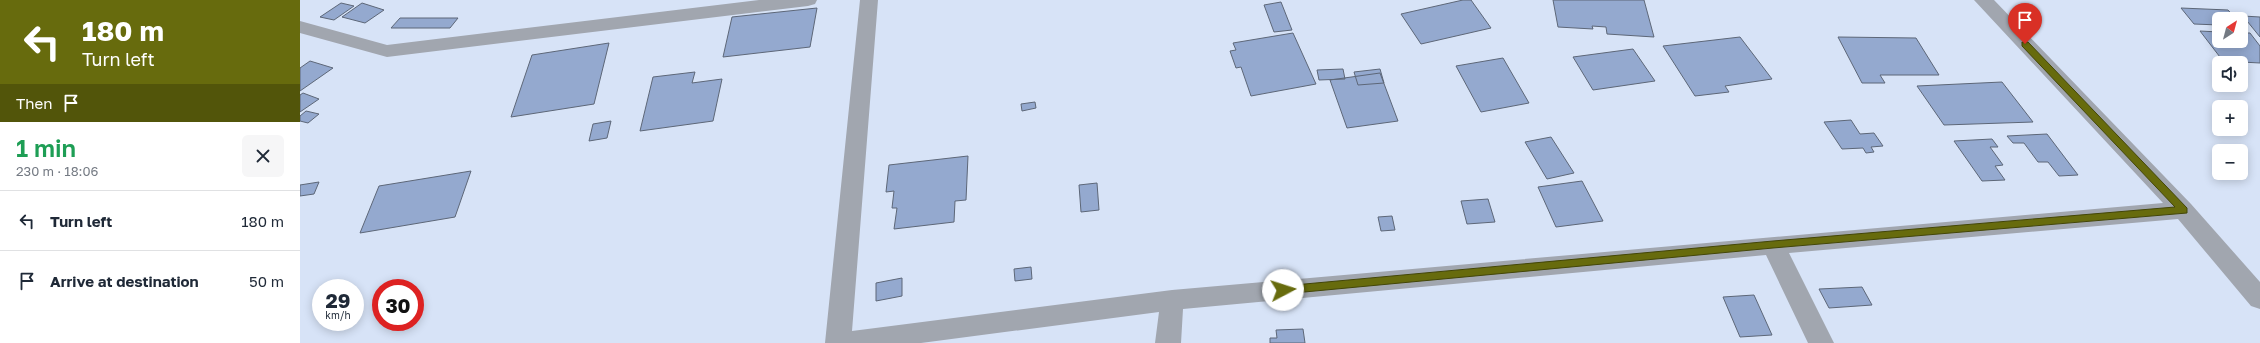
<!DOCTYPE html>
<meta charset="utf-8">
<style>
:root{--surface:#fff;--page:#f6f6f7;--text:#1f2937;--muted:#747a83;--line:#e0e1e3}
body{margin:0;font-family:"Golos Text",sans-serif;background:var(--page);color:var(--text);height:100vh;display:flex;flex-direction:column;font-size:15px;white-space:nowrap}
*{box-sizing:border-box;margin:0}
p{font-size:13px;color:var(--muted)}
.icon{flex:none;width:22px;height:22px;fill:none;stroke:currentColor;stroke-width:2;stroke-linecap:round;stroke-linejoin:round}
.map{position:relative;flex:1;overflow:hidden}
.drawer{display:flex;flex-direction:column;background:var(--surface);width:300px}
.drawer>*{flex:none}
.top-card{background:#676b0d;color:#fff;overflow:hidden}
.needle{width:26px;rotate:36deg}
.buttons{position:absolute;left:1912px;top:12px;display:grid;gap:8px}
.buttons a{display:grid;place-items:center;width:36px;height:36px;border-radius:6px;background:var(--surface);box-shadow:0 2px 10px #0003;font-size:20px}
.speed{position:absolute;left:12px;top:279px;display:flex;gap:8px;font-size:20px;font-weight:700;text-align:center}
.speed>*{display:grid;place-content:center;width:52px;height:52px;border-radius:50%;background:var(--surface);box-shadow:0 2px 10px #0003;line-height:1}
.speed small{font-size:10px;font-weight:400}
.speed .limit{border:6px solid #d22;background:#fff;color:#111}
.pin{position:absolute;display:grid;place-items:center;width:34px;height:34px;color:#fff;margin:-41px -17px;border-radius:50% 50% 50% 0;rotate:-45deg;box-shadow:0 0 4px #0007}
.pin .icon{rotate:45deg}
.me{position:absolute;width:44px;margin:-22px;rotate:85deg;stroke-linejoin:round;filter:drop-shadow(0 0 3px #0008)}
.turn{display:flex;align-items:center;gap:14px;height:84px;padding:0 16px;font-size:18px}
.turn .icon{width:52px;height:52px;stroke-width:2.5}
.turn b{display:block;font-size:28px;line-height:34px}
.then{display:flex;align-items:center;height:38px;padding:0 16px;background:#0003;gap:8px;font-size:15px}
.round{display:grid;place-items:center;flex:none;width:42px;height:42px;border-radius:6px;background:var(--page)}
.head{display:flex;align-items:center;justify-content:space-between;height:68px;padding:0 16px}
h1{font-size:24px;font-weight:600;line-height:30px;color:#1e9e55}
ul{padding:0;list-style:none}
li{display:flex;align-items:center;gap:12px;height:60px;padding:0 16px;border-top:1px solid var(--line)}
li div{flex:1}
li b{display:block;font-size:15px}
li em{font-style:normal}
main{display:flex;flex:1;min-height:0}
.map>svg:first-child{display:block}
.building{fill:#94a9cf;stroke:#5d6778}
.lines{fill:none;stroke-linecap:round;stroke-linejoin:round}
.minor{fill:#a1a6af;fill-rule:evenodd}
.route{fill:#676b0d;stroke:#434608}
</style>
<main>
<section class="drawer">
<div class="top-card">
<div class="turn"><svg class="icon" aria-label="left" viewBox="0 0 24 24"><path d="M17 20v-9H6M10 6l-5 5 5 5"/></svg><div><b>180 m</b>Turn left</div></div>
<div class="then">Then<svg class="icon" aria-label="arrive" viewBox="0 0 24 24"><path d="M6 21V4h12l-3 4 3 4H6"/></svg></div>
</div>
<div class="head"><div><h1>1 min</h1><p>230 m · 18:06</p></div><a class="round"><svg class="icon" aria-label="close" viewBox="0 0 24 24"><path d="M6 6l12 12M18 6L6 18"/></svg></a></div>
<ul>
<li><svg class="icon" aria-label="left" viewBox="0 0 24 24"><path d="M17 20v-9H6M10 6l-5 5 5 5"/></svg><div><b>Turn left</b></div><em>180 m</em></li>
<li><svg class="icon" aria-label="arrive" viewBox="0 0 24 24"><path d="M6 21V4h12l-3 4 3 4H6"/></svg><div><b>Arrive at destination</b></div><em>50 m</em></li>
</ul>
</section>
<div class="map">
<svg width="1960" height="343" viewBox="0 0 1960 343">
<rect width="100%" height="100%" fill="#d7e3f7"/>
<!-- building -->
<path class="building" d="M1163 0H1171L1191 28 1121 44 1101 14Z
M1253 0H1344L1354 37 1307 34 1306 27 1292 26 1293 29 1258 27Z
M981 2 992 30 974 32 964 5Z
M41 3 54 6 34 20 20 17Z
M62 3 84 10 65 23 42 17Z
M517 8 510 47 423 57 432 17Z
M1881 8 1928 10 1936 19H1919V25L1894 24Z
M1943 16 1960 17V37Z
M100 18H158L150 28H91Z
M1900 31 1919 32V41H1941V33H1950L1960 46V63L1923 61Z
M993 33 1016 84 951 96 941 67 936 68 930 51 936 50 933 43Z
M1440 37 1472 79 1425 86 1429 92 1395 96 1363 46Z
M1538 37 1616 38 1639 75H1580L1585 83H1562Z
M309 43 294 104 211 117 232 55Z
M1333 49 1355 81 1293 90 1273 57Z
M1203 58 1229 103 1181 112 1156 66Z
M10 61 33 68 0 91V68Z
M1043 69 1045 79 1019 80 1017 70Z
M1080 69 1084 83 1058 85 1054 72Z
M395 72 392 83 422 79 413 121 340 131 353 77Z
M1080 73 1098 121 1047 128 1030 80Z
M1702 82 1733 122 1644 125 1617 86Z
M3 93 19 99 0 112V95Z
M735 102 736 108 722 111 721 104Z
M6 111 19 114 8 123 0 121V116Z
M1551 120 1560 134 1574 133 1583 146 1571 147 1574 152 1566 153 1563 148 1542 149 1524 122Z
M311 121 307 138 289 141 293 124Z
M1747 134 1778 175 1759 176 1748 162H1738L1724 143H1713L1707 136Z
M1251 137 1274 173 1247 179 1225 142Z
M1692 139 1698 147H1690L1703 165 1695 166 1705 180 1682 181 1654 141Z
M668 156 666 200 655 201 654 222 594 229 597 208H592L594 191 586 192 589 165Z
M171 171 155 217 60 233 79 186Z
M1282 181 1303 221 1256 227 1238 187Z
M19 182 14 194 0 196V185Z
M797 183 799 210 781 212 779 185Z
M1188 199 1195 222 1167 224 1161 201Z
M1092 216 1095 230 1081 231 1078 217Z
M731 267 732 279 715 281 714 269Z
M602 278V296L576 301V283Z
M1562 287 1572 305 1529 308 1519 289Z
M1454 295 1472 335 1440 337 1423 297Z
M1003 329 1005 343H970V338H977L976 330Z"/>
<g class="lines">
<!-- minor -->
<path class="minor" d="M459 0H517L515 4 508 6 87 57 0 33V21L87 45Z
M560 0H578L552 331 872 290 1863 203 1674 0H1694L1891 204 1960 282V309L1951 306 1878 219 1489 253 1534 343H1508L1466 255 883 309 881 343H855L859 312 621 343H525Z"/>
</g>
<!-- route -->
<path class="route" d="M1722 42H1728L1887 208V213L1473 248 983 294 978 290 983 286 1473 241 1875 207 1722 46Z"/>
</svg>
<div class="buttons">
<a><svg class="needle" viewBox="-14 -14 28 28"><path d="M0-13l5 13h-10z" fill="#e53935"/><path d="M0 13l5-13h-10z" fill="#747a83"/></svg></a>
<a><svg class="icon" aria-label="sound" viewBox="0 0 24 24"><path d="M4 9h4l5-4v14l-5-4H4zM17 9q2 3 0 6"/></svg></a>
<a>+</a>
<a>−</a>
</div>
<div class="speed"><div>29<small>km/h</small></div><div class="limit">30</div></div>
<div class="pin" style="left:1725px;top:44px;background:#d93025"><svg class="icon" aria-label="arrive" viewBox="0 0 24 24"><path d="M6 21V4h12l-3 4 3 4H6"/></svg></div>
<svg class="me" style="left:983px;top:290px" viewBox="-20 -20 40 40"><circle r="19" fill="#fff"/><path d="M0-13L10 11 0 6-10 11z" fill="#676b0d"/></svg>
</div>
</main>
